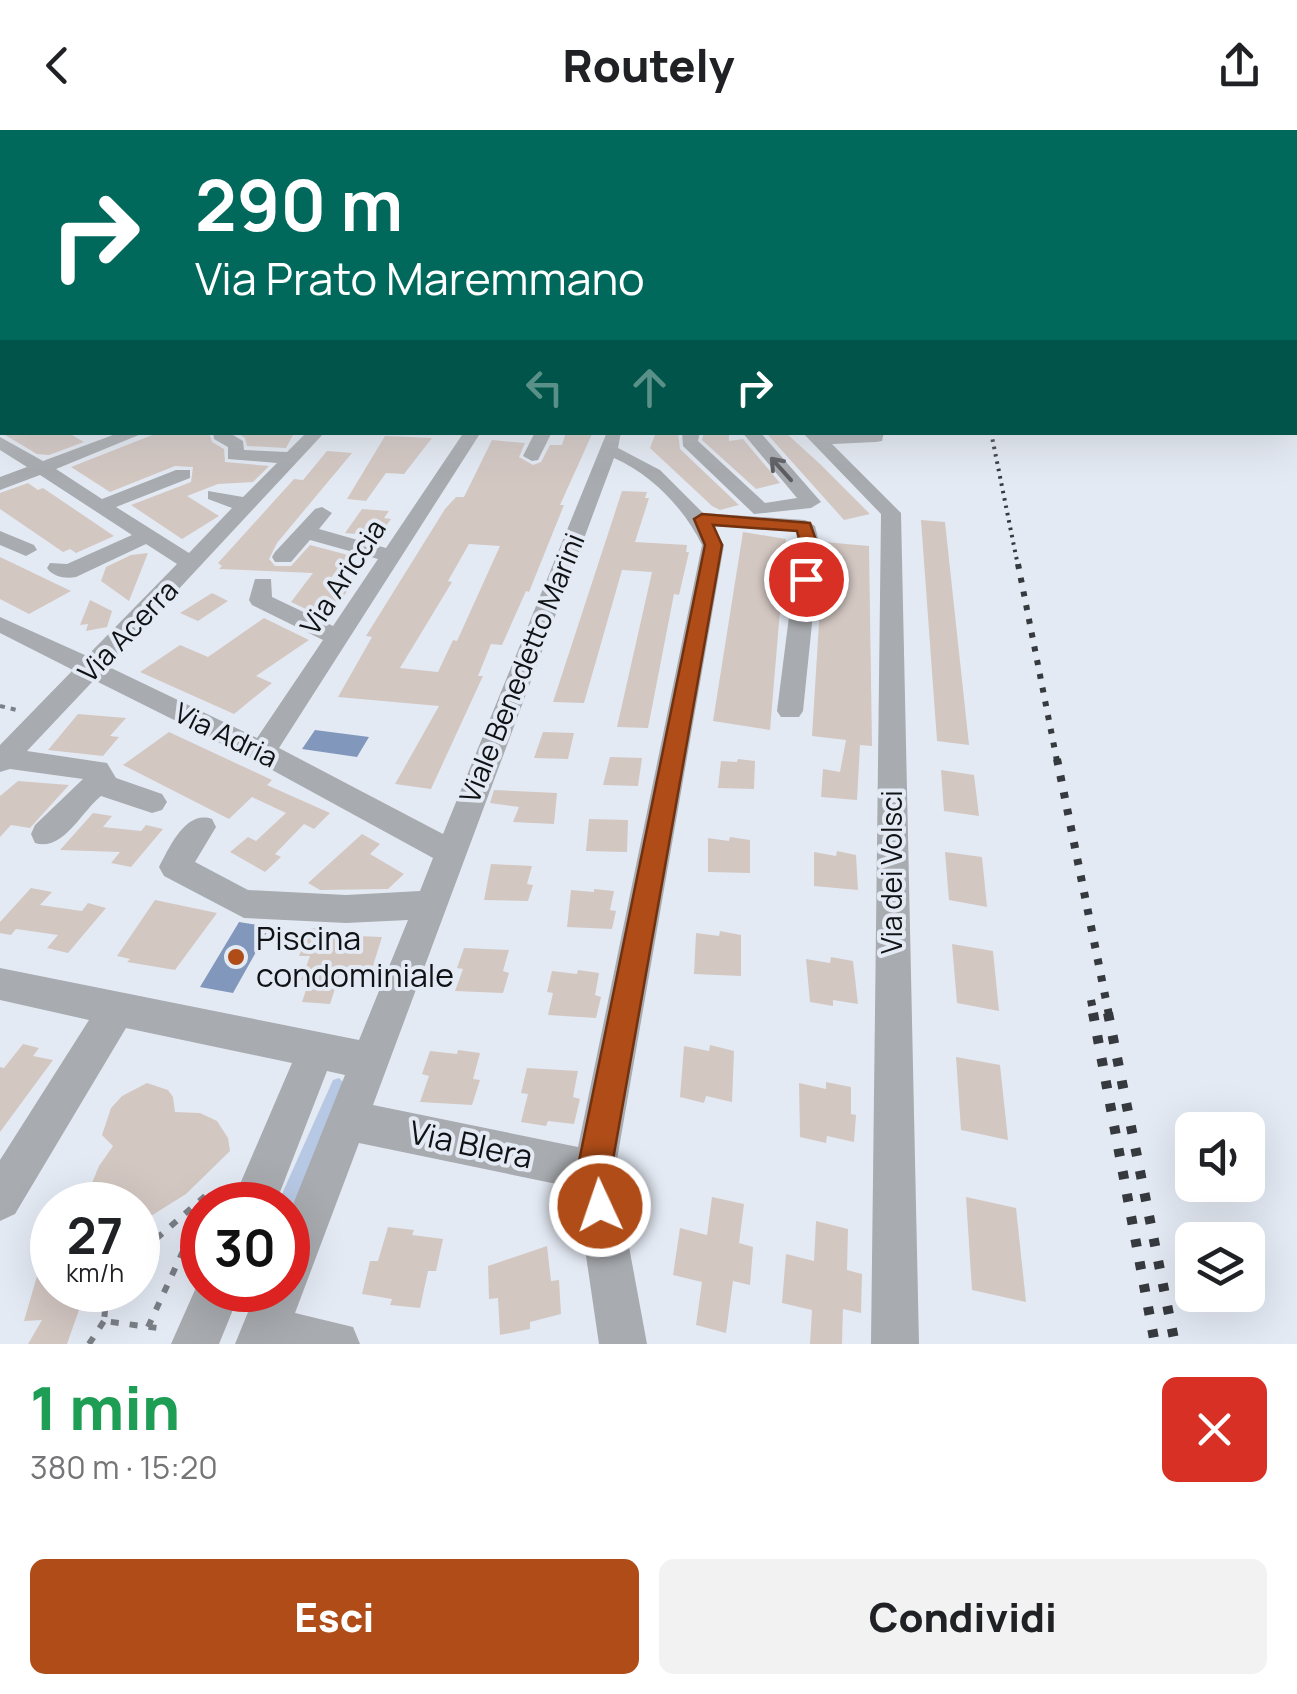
<!DOCTYPE html>
<html lang="it">
<meta charset="utf-8">
<style>
:root{--surface:#fff;--page:#f2f2f2;--text:#202124;--muted:#757577;--accent:#af4c17}
body{margin:0;font-family:Manrope,sans-serif;background:var(--page);color:var(--text);height:100vh;display:flex;flex-direction:column;font-size:38px;white-space:nowrap}
*{box-sizing:border-box;margin:0}
p{font-size:32px;color:var(--muted)}
.icon{flex:none;width:55px;height:55px;fill:none;stroke:currentColor;stroke-width:2;stroke-linecap:round;stroke-linejoin:round}
.map{position:relative;height:1214px;overflow:hidden}
.sheet{display:flex;flex-direction:column;background:var(--surface);flex:1}
.sheet>*{flex:none}
.guide{position:absolute;left:0px;top:0px;width:1298px;height:305px;box-shadow:0 10px 40px #0002;background:#00695c;color:#fff;overflow:hidden}
.buttons{position:absolute;left:1175px;top:982px;display:grid;gap:20px}
.buttons a{display:grid;place-items:center;width:90px;height:90px;border-radius:15px;background:var(--surface);box-shadow:0 10px 40px #0002;font-size:50px}
.speed{position:absolute;left:30px;top:1052px;display:flex;gap:20px;font-size:50px;font-weight:700;text-align:center}
.speed>*{display:grid;place-content:center;width:130px;height:130px;border-radius:50%;background:var(--surface);box-shadow:0 10px 40px #0002;line-height:1}
.speed small{font-size:25px;font-weight:400}
.speed .limit{border:15px solid #d22;background:#fff;color:#111}
.pin{position:absolute;display:grid;place-items:center;width:85px;height:85px;color:#fff;margin:-42px;border:5px solid #fff;border-radius:50%;box-shadow:0 2px 10px #0007}
.me{position:absolute;width:110px;margin:-55px;rotate:357deg;stroke-linejoin:round;filter:drop-shadow(0 0 8px #0008)}
.turn{display:flex;align-items:center;gap:35px;height:210px;padding:0 30px;font-size:45px}
.turn .icon{width:130px;height:130px;stroke-width:2.5}
.turn b{display:block;font-size:70px;line-height:85px}
.lanes{display:flex;align-items:center;height:95px;padding:0 30px;background:#0003;justify-content:center;gap:50px;direction:ltr}
.lanes .off{opacity:.35}
.round{display:grid;place-items:center;flex:none;width:105px;height:105px;border-radius:15px;background:var(--page)}
.summary{display:flex;align-items:center;justify-content:space-between;height:170px;padding:0 30px}
h1{font-size:60px;font-weight:800;line-height:75px;color:#1e9e55}
.primary-button{display:flex;gap:20px;margin-top:auto;padding:20px 30px}
.primary-button a{flex:1;height:115px;border-radius:15px;background:var(--accent);color:#fff;font-size:40px;font-weight:800;line-height:115px;text-align:center}
.primary-button a+a{background:var(--page);color:var(--text)}
header{display:flex;justify-content:space-between;align-items:center;height:130px;padding:0 30px;background:var(--surface);font-size:45px;font-weight:800}
.map>svg:first-child{display:block}
.green{fill:#b7c8e5}
.water{fill:#8197bc}
.building{fill:#d3c7c2;fill-rule:evenodd}
.lines{fill:none;stroke-linecap:round;stroke-linejoin:round}
.path-far1{stroke:#7b7f86;stroke-width:4;stroke-dasharray:5 6;stroke-linecap:butt}
.path{stroke:#7b7f86;stroke-width:6;stroke-dasharray:8 11;stroke-linecap:butt}
.minor{fill:#a8abaf;fill-rule:evenodd}
.rail-far3{stroke:#36393d;stroke-width:4;stroke-dasharray:2.5 5;stroke-linecap:butt}
.rail-far2{stroke:#36393d;stroke-width:6;stroke-dasharray:5 9;stroke-linecap:butt}
.rail-far1{stroke:#36393d;stroke-width:8;stroke-dasharray:6 11;stroke-linecap:butt}
.rail{stroke:#36393d;stroke-width:10;stroke-dasharray:8 15;stroke-linecap:butt}
.oneway{stroke:#5c5e62}
.route{fill:#af4c17;stroke:#72310f;stroke-width:2.5}
.poi-dot{fill:#af4c17;stroke:#e4eaf4;stroke-width:4}
.labels{text-anchor:middle;stroke-width:8;stroke-linejoin:round;paint-order:stroke}
.street-label{font-size:28px;fill:#101215;stroke:#e4eaf4}
.near-poi-label{font-size:32px;fill:#101215;stroke:#e4eaf4;text-anchor:start}
.near-street-label{font-size:32px;fill:#101215;stroke:#e4eaf4}
</style>
<header><svg class="icon" aria-label="back" viewBox="0 0 24 24"><path d="M15 5l-7 7 7 7"/></svg>Routely<svg class="icon" aria-label="share" viewBox="0 0 24 24"><path d="M12 15V3M7 8l5-5 5 5M5 13v7h14v-7"/></svg></header>
<div class="map">
<svg width="1297" height="1214" viewBox="0 0 1297 1214">
<rect width="100%" height="100%" fill="#e4eaf4"/>
<!-- green -->
<path class="green" d="M333 950 339 948 344 953 288 1093V1075H277Z"/>
<!-- water -->
<path class="water" d="M315 600 369 607 357 627 302 619Z
M239 792 270 797 233 863 200 857Z"/>
<!-- building -->
<path class="building" d="M0 302H67L84 312 49 325 37 324Z
M160 302H209L212 312 224 319 225 332 269 336 253 352 218 354 187 366 219 386 182 409 131 375 191 352 193 337 175 336 110 362 71 337Z
M236 302H290L293 305 286 318 247 316 245 308Z
M566 302H593L560 375H564L529 462 526 461 502 515 491 514 478 546H483L431 659 395 654 439 576 338 567 372 507 366 506 445 379 456 367H464L492 310 525 313 519 327 533 335 541 332 550 315H562ZM469 414 500 416 457 511 453 510 438 542 400 538 452 452 448 451Z
M656 302H678L680 319 739 375 720 380 712 376 650 318Z
M704 302H729V311L743 309 780 353 756 359 702 310Z
M786 303 820 334 870 384 844 390 768 305Z
M385 306 432 308 404 344 386 343 366 371 347 369Z
M327 321 352 323 277 413 269 429 275 436H291L310 415 348 425 328 452 352 454 332 483 310 481 291 472 313 443 219 439 222 436 218 433 294 349 303 350Z
M28 353 38 360 43 358 114 406 76 423 70 419 63 422 0 379V363Z
M622 361 647 362 645 368H649L635 412 687 415 686 422H689L679 465 674 464 648 598 617 597 652 442 622 440 584 573 553 572Z
M362 379 389 381 384 388 391 389 379 406 345 403Z
M921 390 945 392 969 615 937 611Z
M743 402 786 409 770 600 713 591Z
M824 412 869 416 872 616 860 615 857 670 821 667 823 639 840 642 846 610 812 606Z
M148 423 129 471 101 451 106 437 131 425Z
M0 427 71 461 29 484 0 469Z
M212 463 228 471 198 491 180 483Z
M90 470 112 481 107 497 86 501 88 494 80 495Z
M264 488 309 510 256 546 272 553 234 584 140 542 180 515 208 527Z
M78 584 126 588 110 606 119 607 103 626 48 620Z
M169 602 272 650 267 655 330 683 314 699 304 694 275 724 281 727 265 742 230 722 248 707 256 711 286 683 252 667 229 689 123 635Z
M543 602 574 603 568 629 534 628Z
M610 627 642 628 638 656 603 655Z
M738 629 755 631 754 659 718 658 721 631 737 632Z
M941 640 974 645 979 686 944 681Z
M18 651 69 655 30 698 11 695 0 707V666Z
M494 660 557 663 554 694 513 692 519 677 490 673Z
M93 683 112 686 103 697 141 701 146 695 163 699 131 737 111 733 120 722 60 720Z
M589 689 628 690 627 722 586 721Z
M362 704 380 714 370 724 404 744 388 759 320 760 308 753Z
M730 707 750 710V743L708 742V708L729 711Z
M837 721 856 725 858 760 814 756V722L836 726Z
M945 722 982 727 987 777 949 770Z
M491 734 532 736 527 754 533 755 528 771 484 770Z
M31 758 52 762 40 775 82 781 88 773 106 778 68 823 47 818 58 805 16 799 11 805 0 803V792Z
M594 759 614 761 610 780 616 781 612 799 567 797 571 760 594 762Z
M155 770 217 783 175 840 127 832 130 829 117 826Z
M310 798 331 799 333 805 382 807 372 839 342 837 330 874 302 872 309 851 301 850 310 826H299Z
M720 801 741 805V846L694 844 696 803 719 806Z
M952 814 993 821 999 881 957 873Z
M464 818 509 820 503 841 509 843 503 863 455 861 463 839 457 838Z
M831 827 853 831 858 874 833 870V876L810 872 806 829 830 833Z
M578 840 599 843 595 865 601 867 596 888 548 885 553 863 547 862 552 841 577 844Z
M23 914 39 918 33 926 53 930 0 1002V937L4 938Z
M710 915 734 921 732 972 706 966 704 973 680 967 684 916 709 921Z
M458 920 480 923 473 949 480 950 472 975 420 972 429 946 422 944 430 921 457 924Z
M956 927 1000 935 1008 1010 961 1000Z
M527 938 578 941 573 967 580 969 574 994 548 991 546 996 521 992 528 964 521 963Z
M826 952 851 957V984L856 985 854 1012 827 1006 826 1013 800 1007 799 953 826 959Z
M147 953 168 960 173 967 175 982 200 983 217 991 228 1008 230 1021 186 1064 138 1094V1075H83L99 1036 113 1016 102 1005 111 978 122 966Z
M712 1067 744 1074 739 1113 753 1117 750 1155 733 1151 726 1203 696 1195 702 1152 673 1145 680 1098 707 1105Z
M966 1067 1016 1078 1026 1172 972 1160Z
M816 1091 848 1099 847 1140 862 1144 861 1183 843 1179 842 1214H810L812 1180 782 1173 786 1124 814 1131Z
M388 1097 414 1100 412 1105 443 1109 436 1141H428L420 1178 390 1175 392 1169 362 1164 370 1131H378Z
M48 1108H52V1160H86L67 1214H28L42 1190 24 1191Z
M547 1116 551 1151 559 1150 561 1184 530 1192V1199L500 1205 498 1168 489 1169 488 1136Z"/>
<g class="lines">
<!-- path-far1 -->
<path class="path-far1" d="M0 576 21 581"/>
<!-- path -->
<path class="path" d="M205 1075 209 1065
M138 1114 156 1109 211 1061
M107 1160 104 1191 165 1199
M148 1197 202 1080
M89 1214 104 1191"/>
<!-- minor -->
<path class="minor" d="M0 191H2V199H0Z
M1295 218H1297V226H1295Z
M0 224H2V233H0Z
M121 302H146L56 339 102 369 176 340H190V348L116 377 189 423 232 378 208 369V361L243 367 277 333 228 329V317L214 309 213 302H228L243 311 244 320 287 322 307 302H325L107 536 257 608 323 510 252 475 249 470 255 449H271L272 467 333 496 378 429 310 410 291 432H275L272 427 275 422 315 379 322 377 332 383 319 399 386 418 464 302H481L279 618 443 704 607 302H621L618 318 660 340 703 383 805 390 815 396 820 416 803 581 799 587H781L777 581 798 416 796 401 712 396 724 415 615 1041 647 1214H599L576 1058 359 1013 295 1183 353 1197 360 1214H235L257 1160H288V1087L345 945 327 941 275 1075H231L292 933 126 898 15 1084 0 1091V1030L89 890 0 870V838L359 910 408 790 346 793 244 788 164 746 159 737C170 716 186 680 212 689L216 697 195 732 248 760 346 765 420 761 433 728 252 629 94 550 27 621 107 633 116 648 162 664 167 672 162 680 152 683 101 666C81 682 63 722 35 713L31 704 35 695 83 649 10 639 0 642V615L73 540 0 503V487L87 526 177 434 146 414 76 447C66 449 53 447 47 438L50 433 67 434 132 405 40 345 0 360V347L27 337 0 320V307L43 331ZM614 328C652 345 684 378 702 415L578 1017 373 975Z
M535 302H552L538 330 532 331 523 326Z
M682 302H700L698 311 765 373 797 368 742 302H760L821 372 811 378 754 384 683 316Z
M802 302H884L882 311 876 312 832 314 901 383 919 1214H871L881 384Z
M0 401 34 415 37 420 26 426 0 415Z
M202 1144V1160H241L219 1214H171Z"/>
<!-- rail-far3 -->
<path class="rail-far3" d="M991 302 1018 436"/>
<!-- rail-far2 -->
<path class="rail-far2" d="M1018 434 1057 631"/>
<!-- rail-far1 -->
<path class="rail-far1" d="M1057 629 1109 885
M1091 870 1094 885"/>
<!-- rail -->
<path class="rail" d="M1093 883 1155 1214
M1108 883 1175 1214"/>
</g>
<!-- one-way arrows -->
<defs><path id="oneway-shaft" d="M-6 0H5M1.5-3L5.5 0L1.5 3" fill="none" stroke-width="1.6" stroke-linecap="round" stroke-linejoin="round" transform="scale(2.5)"/></defs>
<use class="oneway" href="#oneway-shaft" transform="translate(781 339) rotate(-132)"/>
<!-- sky -->
<linearGradient id="sky" x2="0" y2="1"><stop stop-color="#7fa8d6"/><stop offset="0.5" stop-color="#f3f6fa"/><stop offset="1" stop-color="#f3f6fa" stop-opacity="0"/></linearGradient>
<rect width="1297" height="340" fill="url(#sky)"/>
<!-- route -->
<path class="route" d="M702 384 810 393 818 416 815 449 806 454 796 449 801 416 797 401 713 395 722 415 611 1041 618 1076 612 1088 600 1093 587 1088 577 1041 705 415 694 389Z"/>
<!-- markers -->
<circle class="poi-dot" cx="236" cy="827" r="10"/>
<g class="labels">
<!-- street labels -->
<g class="street-label">
<text transform="translate(343 447) rotate(-57)" y="10">Via Ariccia</text>
<text transform="translate(128 501) rotate(-46)" y="10">Via Acerra</text>
<text transform="translate(522 538) rotate(-68)" y="10">Viale Benedetto Marini</text>
<text transform="translate(226 605) rotate(26)" y="10">Via Adria</text>
<text transform="translate(892 742) rotate(-90)" y="10">Via dei Volsci</text>
</g>
<!-- near-poi labels -->
<g class="near-poi-label">
<text x="256" y="820">Piscina<tspan x="256" dy="37">condominiale</tspan></text>
</g>
<!-- near-street labels -->
<g class="near-street-label">
<text transform="translate(471 1015) rotate(12)" y="11">Via Blera</text>
</g>
</g>
</svg>
<div class="buttons">
<a><svg class="icon" aria-label="sound" viewBox="0 0 24 24"><path d="M4 9h4l5-4v14l-5-4H4zM17 9q2 3 0 6"/></svg></a>
<a><svg class="icon" aria-label="layers" viewBox="0 0 24 24"><path d="M12 4l9 5-9 5-9-5zM3 14l9 5 9-5"/></svg></a>
</div>
<div class="speed"><div>27<small>km/h</small></div><div class="limit">30</div></div>
<div class="pin" style="left:806px;top:449px;background:#d93025"><svg class="icon" aria-label="arrive" viewBox="0 0 24 24"><path d="M6 21V4h12l-3 4 3 4H6"/></svg></div>
<svg class="me" style="left:600px;top:1076px" viewBox="-20 -20 40 40"><circle r="17" fill="#af4c17" stroke="#fff" stroke-width="3"/><path d="M0-11L8 9 0 5-8 9z" fill="#fff"/></svg>
<div class="guide">
<div class="turn"><svg class="icon" aria-label="right" viewBox="0 0 24 24"><path d="M7 20v-9h11M14 6l5 5-5 5"/></svg><div><b>290 m</b>Via Prato Maremmano</div></div>
<div class="lanes"><svg class="icon off" aria-label="left" viewBox="0 0 24 24"><path d="M17 20v-9H6M10 6l-5 5 5 5"/></svg><svg class="icon off" aria-label="ahead" viewBox="0 0 24 24"><path d="M12 20V5M6 11l6-6 6 6"/></svg><svg class="icon" aria-label="right" viewBox="0 0 24 24"><path d="M7 20v-9h11M14 6l5 5-5 5"/></svg></div>
</div>
</div>
<section class="sheet">
<div class="summary"><div><h1>1 min</h1><p>380 m · 15:20</p></div><a class="round" style="background:#d93025;color:#fff"><svg class="icon" aria-label="close" viewBox="0 0 24 24"><path d="M6 6l12 12M18 6L6 18"/></svg></a></div>
<div class="primary-button"><a>Esci</a><a>Condividi</a></div>
</section>
